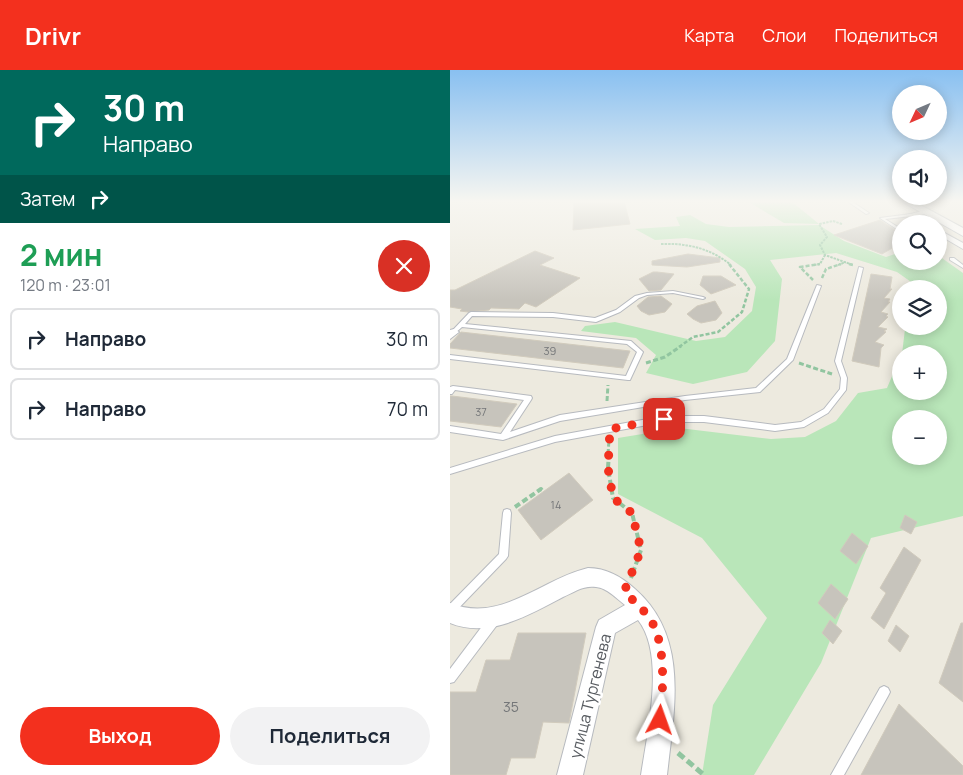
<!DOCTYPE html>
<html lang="ru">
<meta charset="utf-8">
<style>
:root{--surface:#fff;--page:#f2f2f3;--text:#1f2937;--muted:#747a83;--line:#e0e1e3;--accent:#f3301e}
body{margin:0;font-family:Manrope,sans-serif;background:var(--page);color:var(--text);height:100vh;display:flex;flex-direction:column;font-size:19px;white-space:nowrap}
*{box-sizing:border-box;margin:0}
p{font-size:16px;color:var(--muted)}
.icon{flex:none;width:28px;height:28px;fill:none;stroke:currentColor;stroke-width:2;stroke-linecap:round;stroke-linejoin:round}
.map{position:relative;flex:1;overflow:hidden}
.details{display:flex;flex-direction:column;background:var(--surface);width:450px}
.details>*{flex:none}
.guide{background:#00695c;color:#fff;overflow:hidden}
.needle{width:32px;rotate:226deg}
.tools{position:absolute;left:442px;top:15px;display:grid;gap:10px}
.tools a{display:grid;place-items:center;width:55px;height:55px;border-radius:50%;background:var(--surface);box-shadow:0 2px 12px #0003;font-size:25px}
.pin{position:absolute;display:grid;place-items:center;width:42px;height:42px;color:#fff;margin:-21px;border-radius:10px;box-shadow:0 2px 8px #0006}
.me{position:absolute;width:55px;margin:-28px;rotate:4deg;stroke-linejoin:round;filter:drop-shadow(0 0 4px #0008)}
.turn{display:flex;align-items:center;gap:18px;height:105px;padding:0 20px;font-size:22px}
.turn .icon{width:65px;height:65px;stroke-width:2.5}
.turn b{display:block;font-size:35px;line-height:42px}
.then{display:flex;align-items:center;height:48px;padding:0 20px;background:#0003;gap:10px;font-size:19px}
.round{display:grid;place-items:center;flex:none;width:52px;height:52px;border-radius:26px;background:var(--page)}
.head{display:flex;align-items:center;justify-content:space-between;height:85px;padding:0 20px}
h1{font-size:30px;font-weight:700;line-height:38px;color:#1e9e55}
.primary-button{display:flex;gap:10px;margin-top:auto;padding:10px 20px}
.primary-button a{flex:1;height:58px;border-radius:30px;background:var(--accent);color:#fff;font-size:20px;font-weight:700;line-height:58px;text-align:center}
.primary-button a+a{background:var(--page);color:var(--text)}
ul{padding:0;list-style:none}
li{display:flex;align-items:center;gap:15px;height:62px;margin:0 10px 8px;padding:0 10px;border:2px solid var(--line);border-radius:8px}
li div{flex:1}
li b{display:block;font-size:19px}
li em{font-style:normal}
header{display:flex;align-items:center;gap:30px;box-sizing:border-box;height:70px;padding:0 25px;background:var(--accent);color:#fff}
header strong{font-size:24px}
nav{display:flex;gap:28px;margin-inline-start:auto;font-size:18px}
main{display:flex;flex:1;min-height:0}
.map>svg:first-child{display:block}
.green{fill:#b9e6b9;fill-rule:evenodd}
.building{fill:#c7c4bc;stroke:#d1cbbd}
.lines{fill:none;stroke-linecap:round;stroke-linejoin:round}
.service-casing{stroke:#b7babf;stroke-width:2}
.minor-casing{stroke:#b7babf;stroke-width:2}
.secondary-casing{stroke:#b5b9bf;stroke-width:2}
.path-far4{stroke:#91c5a0;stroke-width:2;stroke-dasharray:2.5 1;stroke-linecap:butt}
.path-far3{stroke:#91c5a0;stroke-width:2.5;stroke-dasharray:4 2;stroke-linecap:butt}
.path-far2{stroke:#91c5a0;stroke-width:3;stroke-dasharray:5 2.5;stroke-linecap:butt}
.path-far1{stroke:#91c5a0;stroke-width:4;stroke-dasharray:6 3;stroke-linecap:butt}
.path{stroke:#91c5a0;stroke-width:5;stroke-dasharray:8 4;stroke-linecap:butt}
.service{fill:#fff;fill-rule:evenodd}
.minor{fill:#fff;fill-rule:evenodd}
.secondary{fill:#fff;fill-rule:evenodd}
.route{stroke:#f3301e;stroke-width:9;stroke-dasharray:0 16.2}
.labels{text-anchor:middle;stroke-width:5;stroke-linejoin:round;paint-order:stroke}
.number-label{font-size:11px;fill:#747678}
.near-number-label{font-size:14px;fill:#747678}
.near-street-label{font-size:16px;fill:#585c61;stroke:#fff}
</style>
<header>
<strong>Drivr</strong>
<nav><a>Карта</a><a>Слои</a><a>Поделиться</a></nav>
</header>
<main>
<section class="details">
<div class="guide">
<div class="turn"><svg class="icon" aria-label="right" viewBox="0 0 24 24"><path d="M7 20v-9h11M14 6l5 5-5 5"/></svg><div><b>30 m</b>Направо</div></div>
<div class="then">Затем<svg class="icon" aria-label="right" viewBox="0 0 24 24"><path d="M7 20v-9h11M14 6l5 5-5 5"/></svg></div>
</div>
<div class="head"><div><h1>2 мин</h1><p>120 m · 23:01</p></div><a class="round" style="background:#d93025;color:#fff"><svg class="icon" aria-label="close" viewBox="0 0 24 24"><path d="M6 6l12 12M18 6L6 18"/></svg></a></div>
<ul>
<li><svg class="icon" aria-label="right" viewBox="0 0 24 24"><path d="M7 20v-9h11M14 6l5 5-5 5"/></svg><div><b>Направо</b></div><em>30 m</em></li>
<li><svg class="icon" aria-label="right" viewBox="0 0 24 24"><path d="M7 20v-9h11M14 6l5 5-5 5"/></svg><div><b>Направо</b></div><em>70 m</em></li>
</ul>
<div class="primary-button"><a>Выход</a><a>Поделиться</a></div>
</section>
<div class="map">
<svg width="513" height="705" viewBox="0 0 513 705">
<rect width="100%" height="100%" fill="#edeadf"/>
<!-- green -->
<path class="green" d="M297 131H341L369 154 334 153Z
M240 145 256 154 279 157 369 155 394 171 436 187 451 182V191H489V186L513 203V446L421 468 371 593 304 705H252L263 635 317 548 252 468 168 424V368L229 358 321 369 355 367 386 351 408 323 437 318 451 285V321H489V284H452L455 259 489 256V219H471L447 202 386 183 320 190 332 209 325 271 297 302 243 314 196 303 206 285 186 268 131 261 135 256 165 252 246 271 275 267 302 241 306 217 295 199 255 171 236 168 205 170 185 159 230 156 226 147ZM451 349H489V386H451Z"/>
<!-- building -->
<path class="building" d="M151 131H174L180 154 123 160 124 133Z
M430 150 451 164V180L444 177 432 184 384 165Z
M85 181 104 188 90 195 130 208 86 237 75 233 69 239 41 238 39 240 18 242 10 241 12 239 0 237V220H5Z
M238 184 270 188V192L237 197 202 195V191Z
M203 202H207L224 204 211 220 199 221 189 209Z
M421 204 442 207 440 219H442L434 228 440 229 438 232H440L431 242 438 244 436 246 438 247 428 257 437 259 434 261 436 262 425 272 434 275 431 278 429 297 402 291Z
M253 206H271L286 215 261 224 250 215Z
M211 226 222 234 215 242 199 245 191 241 187 236 198 227Z
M265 231 272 243 266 250 251 253 243 249 237 244 247 236Z
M11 262 180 281 173 298 0 278V274Z
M0 326H2L67 334 51 357 0 351Z
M119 403 143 430 91 470 68 440Z
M455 445 467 452 461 464 450 458Z
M402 463 418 476 406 494 390 481Z
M454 477 471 490 434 559 421 548 436 523 430 518Z
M381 514 398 529 385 549 368 533Z
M380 550 392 561 383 574 372 563Z
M511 553H513V632L489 613Z
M446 555 459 566 450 582 438 571Z
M68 563H136L119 653 93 652 85 688H61L56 705H0V622H26L36 590H60Z
M449 634 513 696V705H411Z"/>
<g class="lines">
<defs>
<path id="service" d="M397 131H401L419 143 416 144Z
M461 144 462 146 435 149 451 159V162L430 148Z
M500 188H504L513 195V198L500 190Z
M409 197 413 198 391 291 397 308 396 320 378 343 354 357 325 361 254 352H214L105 372 0 404V398L105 366 214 346H254L325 355 351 352 374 339 390 319 391 308 385 291Z
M367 215 371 216 343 290 310 322 235 330 110 351 53 370 0 362V356L51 364 74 330 5 320 2 324H0V317L3 316 81 326 82 328 81 330 60 362 110 345 235 326 306 318 337 289Z
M223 221 253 227 255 228 253 229 223 223 197 225 189 228 170 242 146 252 103 247 22 246 15 254 181 271 193 282 180 310H178L0 289V285L176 306 187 282 177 274 12 257 4 264 1 262 19 243 21 242 103 243 145 248 166 240 185 226 197 223Z
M57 439 60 440 61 443 58 486 56 489 3 544 0 546V534L49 484 53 443 54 440Z
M43 546 47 547 48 551 47 555 4 612 0 613V599L39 547Z
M434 616 438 618 440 622 438 626 394 705H381L430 618Z"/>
<path id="minor" d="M476 140 478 143 467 146 480 154H470L457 145Z
M489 160 513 173V179L489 165Z
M4 259 9 262 0 269V260Z
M138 498C156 498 172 507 185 519 240 567 224 640 217 705H191C197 664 216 585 188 550L165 563 133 705H107L146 557 149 550 175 535C166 528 157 518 146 517 134 515 124 522 113 527 79 545 39 569 0 553V533C51 554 91 509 138 498Z"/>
<path id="secondary" d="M451 131H463L513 158V166Z"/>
</defs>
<!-- service casing -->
<use href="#service" class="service-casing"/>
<!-- minor casing -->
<use href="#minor" class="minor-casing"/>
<!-- secondary casing -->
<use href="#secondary" class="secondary-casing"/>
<!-- path-far4 -->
<path class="path-far4" d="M392 154 383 151 369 154 377 167 370 175 375 185 403 195
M211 174C237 173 260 178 281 195
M364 195 370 194 375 185
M388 195 396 192"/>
<!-- path-far3 -->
<path class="path-far3" d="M399 194 403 195
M372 208 376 199 391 194
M363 210 350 197 370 194
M229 277 243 267 268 262 292 242 299 219 279 194"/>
<!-- path-far2 -->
<path class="path-far2" d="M196 293 215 287 231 276
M349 293 382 304
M157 331 158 315
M158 384 159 370"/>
<!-- path-far1 -->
<path class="path-far1" d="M159 383 158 398 163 428 182 443 191 480 181 508
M65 437 91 419 93 422"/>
<!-- path -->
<path class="path" d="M228 683 254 705"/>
<!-- service -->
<use href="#service" class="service"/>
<!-- minor -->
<use href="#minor" class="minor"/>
<!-- secondary -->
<use href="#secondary" class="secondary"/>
</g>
<!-- sky -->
<linearGradient id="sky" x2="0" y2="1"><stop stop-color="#89c0f1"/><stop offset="0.57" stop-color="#f7f6f1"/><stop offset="1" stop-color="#f7f6f1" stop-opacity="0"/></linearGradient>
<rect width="513" height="230" fill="url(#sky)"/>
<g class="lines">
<!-- route -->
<path class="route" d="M210 650C213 622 216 579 203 554 196 541 185 532 174 522L191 480 182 443 163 428 158 398 160 359 214 349"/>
</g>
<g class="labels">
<!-- number labels -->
<g class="number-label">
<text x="100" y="285">39</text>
<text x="31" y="346">37</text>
<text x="106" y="439">14</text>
</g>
<!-- near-number labels -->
<g class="near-number-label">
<text x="61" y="642">35</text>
</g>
<!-- near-street labels -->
<g class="near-street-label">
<text transform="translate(140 626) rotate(-76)" y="6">улица Тургенева</text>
</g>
</g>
</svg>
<div class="tools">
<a><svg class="needle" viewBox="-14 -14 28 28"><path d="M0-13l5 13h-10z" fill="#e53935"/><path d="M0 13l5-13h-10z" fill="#747a83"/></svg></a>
<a><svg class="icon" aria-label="sound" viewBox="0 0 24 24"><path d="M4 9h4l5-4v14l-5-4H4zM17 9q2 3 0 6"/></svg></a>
<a><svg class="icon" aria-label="search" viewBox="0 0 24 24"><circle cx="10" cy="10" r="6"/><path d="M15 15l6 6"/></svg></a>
<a><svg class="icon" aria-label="layers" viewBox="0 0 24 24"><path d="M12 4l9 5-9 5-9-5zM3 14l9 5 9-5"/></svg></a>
<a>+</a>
<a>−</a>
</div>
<div class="pin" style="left:214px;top:349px;background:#d93025"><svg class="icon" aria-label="arrive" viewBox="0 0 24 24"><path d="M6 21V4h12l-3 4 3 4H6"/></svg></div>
<svg class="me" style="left:210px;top:650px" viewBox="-20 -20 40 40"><path d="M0-17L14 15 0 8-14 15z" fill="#f3301e" stroke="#fff" stroke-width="4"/></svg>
</div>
</main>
